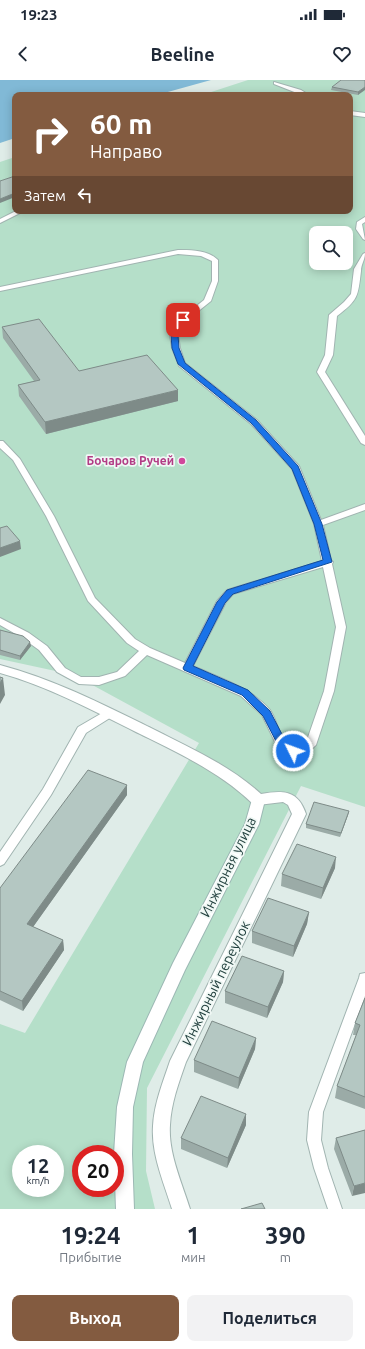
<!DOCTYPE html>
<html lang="ru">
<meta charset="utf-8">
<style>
:root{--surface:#fff;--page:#f2f2f3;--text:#1f2937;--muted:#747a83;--accent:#835b40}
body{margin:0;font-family:Ubuntu,sans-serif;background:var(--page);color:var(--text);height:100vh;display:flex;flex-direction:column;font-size:15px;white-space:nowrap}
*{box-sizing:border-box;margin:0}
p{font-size:13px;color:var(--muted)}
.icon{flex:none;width:22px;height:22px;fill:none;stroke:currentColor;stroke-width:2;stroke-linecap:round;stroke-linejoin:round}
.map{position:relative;height:1129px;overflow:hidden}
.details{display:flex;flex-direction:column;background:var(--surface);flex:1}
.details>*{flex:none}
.hud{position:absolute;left:12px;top:12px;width:341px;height:122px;border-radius:8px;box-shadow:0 2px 10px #0003;background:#835b40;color:#fff;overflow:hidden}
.buttons{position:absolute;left:309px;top:146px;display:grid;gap:8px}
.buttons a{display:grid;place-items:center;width:44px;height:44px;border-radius:8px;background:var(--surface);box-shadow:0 2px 10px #0003;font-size:20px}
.speed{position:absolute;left:12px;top:1065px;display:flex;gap:8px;font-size:20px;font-weight:700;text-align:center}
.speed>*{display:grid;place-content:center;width:52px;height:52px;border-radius:50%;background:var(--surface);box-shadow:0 2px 10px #0003;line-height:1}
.speed small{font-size:10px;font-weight:400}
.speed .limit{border:6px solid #d22;background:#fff;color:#111}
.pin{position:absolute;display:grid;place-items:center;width:34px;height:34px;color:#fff;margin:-17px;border-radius:8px;box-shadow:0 2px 6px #0006}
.me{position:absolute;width:44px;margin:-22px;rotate:312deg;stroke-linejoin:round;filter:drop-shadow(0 0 3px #0008)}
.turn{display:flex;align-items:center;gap:14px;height:84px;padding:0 12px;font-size:18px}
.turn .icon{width:52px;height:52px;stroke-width:2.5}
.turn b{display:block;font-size:28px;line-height:34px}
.then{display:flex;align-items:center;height:38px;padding:0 12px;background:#0003;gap:8px;font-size:15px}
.eta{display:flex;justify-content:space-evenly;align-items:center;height:68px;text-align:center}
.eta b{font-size:24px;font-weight:600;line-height:28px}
.action{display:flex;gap:8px;margin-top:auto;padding:8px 12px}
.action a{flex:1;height:46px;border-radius:8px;background:var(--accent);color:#fff;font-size:16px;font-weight:600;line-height:46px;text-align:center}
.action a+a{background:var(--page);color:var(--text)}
.status{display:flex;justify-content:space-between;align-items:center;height:28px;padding:0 20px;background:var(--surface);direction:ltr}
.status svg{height:11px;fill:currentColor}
header{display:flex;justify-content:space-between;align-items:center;height:52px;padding:0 12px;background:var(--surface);font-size:18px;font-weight:600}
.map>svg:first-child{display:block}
.green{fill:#b5dfc9;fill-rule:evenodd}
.water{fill:#81b9d6}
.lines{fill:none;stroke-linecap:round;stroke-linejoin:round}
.lane-casing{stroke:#a1b4b1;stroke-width:2}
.street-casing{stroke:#a1b4b1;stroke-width:2}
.secondary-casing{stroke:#9cb8b4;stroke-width:2}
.lane{fill:#fff;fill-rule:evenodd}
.street{fill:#fff;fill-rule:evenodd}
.secondary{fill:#fff;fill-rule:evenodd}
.wall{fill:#9baba7}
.shaded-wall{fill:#7e8b88}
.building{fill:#b4c7c2;stroke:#7e8b88}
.route{fill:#1a73e8;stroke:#114b97}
.hotel-dot{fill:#d1479c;stroke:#f0f8f5;stroke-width:1.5}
.labels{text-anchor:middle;stroke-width:3.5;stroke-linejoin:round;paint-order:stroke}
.hotel-label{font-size:12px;font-weight:bold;fill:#b23c85;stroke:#f0f8f5;text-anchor:end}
.near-street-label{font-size:14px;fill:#1e3d3b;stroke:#f0f8f5}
</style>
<div class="status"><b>19:23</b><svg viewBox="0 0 49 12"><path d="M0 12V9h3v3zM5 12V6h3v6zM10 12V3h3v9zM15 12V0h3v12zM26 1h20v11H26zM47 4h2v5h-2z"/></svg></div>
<header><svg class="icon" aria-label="back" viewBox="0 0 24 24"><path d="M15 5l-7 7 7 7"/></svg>Beeline<svg class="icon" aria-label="heart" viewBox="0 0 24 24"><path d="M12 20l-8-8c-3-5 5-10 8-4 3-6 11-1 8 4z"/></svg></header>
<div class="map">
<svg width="365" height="1129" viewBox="0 0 365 1129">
<rect width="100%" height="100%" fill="#dfece8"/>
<!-- green -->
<path class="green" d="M248 0H365V727L301 706 147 1008 146 1091 155 1129H0V944L25 953 199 663 74 595 0 579V82L15 77V131H350V15H202ZM316 153H346V183H316ZM21 1074H55V1108H21ZM81 1074H115V1108H81Z"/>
<!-- water -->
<path class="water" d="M0 0H211L157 15H15V58L0 63Z"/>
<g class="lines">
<defs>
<path id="lane" d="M274 2 301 10 309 15H302L274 4Z
M350 31 365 33V37L350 35Z
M16 131H24L0 143V139Z
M365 137V142L362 144 365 160 363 159 356 149 357 142Z
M178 170C191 170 208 170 218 180V201L211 221 186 241 178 255 180 268 185 283 257 340 299 386 321 440 365 424V430L323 445 331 480 333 482 332 484 346 547 334 611 316 665 307 673 293 675 289 674 278 668 262 635 241 616 147 575 125 596 99 605 79 604 57 592 39 570 21 557 0 545V538L29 553 47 566 65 588 81 597H99L117 592 139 571 127 563 88 521 46 436 13 380 0 368V361H3L20 379 54 436 95 518 135 559 150 568 185 583 217 521 227 510 322 481 314 444 292 389 251 344 179 286 172 268 170 255 179 240 204 220 212 201V181L201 176 178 174 0 211V207ZM323 487 336 547 324 611 306 663C300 667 293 668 287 663 278 655 277 639 270 630 250 607 220 598 193 586L226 522 233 514Z
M365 173C365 180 361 184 361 191 358 217 358 220 337 236L333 275 325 292 365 356V365L361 363 317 292 325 275 329 235 344 222 351 214 354 189 363 174Z
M109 629 113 630 114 633 113 636 86 653 51 715 4 784 0 786V772L43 709 78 647Z
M365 893V916L323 1032 321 1060 328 1088 342 1129H328L314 1088 307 1060 309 1032 359 898 360 894Z"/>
<path id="street" d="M0 585C53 599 100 623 149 647 188 667 228 684 261 714 283 710 298 710 306 734L186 982C179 1002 171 1023 170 1045 168 1073 182 1103 190 1129H172C164 1103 151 1074 153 1046 154 1024 163 1002 170 981L292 734 288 725 283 722 258 725 253 724C219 691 176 672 134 651 90 629 47 606 0 593Z"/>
<path id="secondary" d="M258 715 263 716 265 720 259 744 185 890 143 982 133 1027 132 1074 134 1129H116L114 1074 117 1027 127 982 173 883 245 744 253 716Z"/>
</defs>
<!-- lane casing -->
<use href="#lane" class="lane-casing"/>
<!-- street casing -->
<use href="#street" class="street-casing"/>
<!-- secondary casing -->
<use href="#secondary" class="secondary-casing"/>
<!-- lane -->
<use href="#lane" class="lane"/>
<!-- street -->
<use href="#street" class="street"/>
<!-- secondary -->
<use href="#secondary" class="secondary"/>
</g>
<!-- wall -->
<path class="wall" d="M365 0 358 15 331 10 332 7Z
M2 247 79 291 178 321 46 354 19 316 18 305 34 301 3 258Z
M0 550 31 566 20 580 0 575Z
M127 705V715L33 847 63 860 64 870 23 931 0 920V808Z
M349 731 348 735 340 757 306 748V744Z
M335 788 321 819 281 806 282 794Z
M309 832 307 844 293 877 252 863V851Z
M284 891 283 902 267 938 225 923V911Z
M365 918V1029L335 1018 337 1006 356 955H353L355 943Z
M256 958 255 969 238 1009 194 992V980Z
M246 1034V1045L227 1088 181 1069V1058Z
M365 1050 352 1116 334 1069 336 1058Z"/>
<!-- shaded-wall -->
<path class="shaded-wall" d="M365 7V10L358 15V12Z
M15 113V117L0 123V119Z
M178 310V321L46 354 45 342Z
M20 461 21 469 0 477V468Z
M30 562 31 566 20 580V576Z
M3 598 5 615 0 624V603Z
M127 705V715L28 854 27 844Z
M349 731 348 735 340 757 341 753Z
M336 777 335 788 321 819 323 808Z
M309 832 307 844 293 877 294 866Z
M63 860 64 870 23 931 22 921Z
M284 891 283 902 267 938 268 927Z
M256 958 255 969 238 1009 239 998Z
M246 1034V1045L227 1088 228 1078Z
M365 1103V1113L352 1116 354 1106Z"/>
<!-- building -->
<path class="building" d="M341 0H365V7L358 12 332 7Z
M15 96V113L0 119V101Z
M39 239 79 291 147 275 178 310 45 342 18 305 40 300 2 247Z
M7 446 20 461 0 468V448Z
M0 550 23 556 30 562 20 576 0 570Z
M0 597 3 598 0 603Z
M88 690 127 705 27 844 63 860 22 921 0 911V808Z
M314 722 349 731 341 753 306 744Z
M297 764 336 777 323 808 282 794Z
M268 818 309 832 294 866 252 851Z
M242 876 284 891 268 927 225 911Z
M365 918V1017L337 1006 360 945 355 943Z
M212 941 256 958 239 998 194 980Z
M201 1016 246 1034 228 1078 181 1058Z
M365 1050V1103L354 1106 336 1058Z
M262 1123 265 1129H241Z"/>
<!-- route -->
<path class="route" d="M181 238 186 240 178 255 179 268 185 283 256 340 298 386 322 444 332 482 233 514 225 523 193 586 248 610 270 631 286 662 298 671 293 674 279 667 263 636 242 615 184 590 183 588 217 522 227 510 323 480 314 444 292 389 251 343 178 284 172 268 171 255Z"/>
<!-- markers -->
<circle class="hotel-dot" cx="182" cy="381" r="4"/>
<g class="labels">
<!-- hotel labels -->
<g class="hotel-label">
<text x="174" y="385">Бочаров Ручей</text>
</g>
<!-- near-street labels -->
<g class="near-street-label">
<text transform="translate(228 787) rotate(-64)" y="5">Инжирная улица</text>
<text transform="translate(216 903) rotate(-64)" y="5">Инжирный переулок</text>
</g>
</g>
</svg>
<div class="buttons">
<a><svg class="icon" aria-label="search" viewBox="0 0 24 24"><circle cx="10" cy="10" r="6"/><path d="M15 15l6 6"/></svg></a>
</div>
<div class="speed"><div>12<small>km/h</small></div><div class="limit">20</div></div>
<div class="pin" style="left:183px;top:240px;background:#d93025"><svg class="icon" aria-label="arrive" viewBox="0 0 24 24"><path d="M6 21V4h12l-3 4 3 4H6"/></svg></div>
<svg class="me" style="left:293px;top:671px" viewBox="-20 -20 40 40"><circle r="17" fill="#1a73e8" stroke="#fff" stroke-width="3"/><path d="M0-11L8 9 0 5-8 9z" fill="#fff"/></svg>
<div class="hud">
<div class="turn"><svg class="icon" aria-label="right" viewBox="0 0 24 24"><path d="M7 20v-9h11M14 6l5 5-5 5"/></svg><div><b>60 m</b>Направо</div></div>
<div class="then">Затем<svg class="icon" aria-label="left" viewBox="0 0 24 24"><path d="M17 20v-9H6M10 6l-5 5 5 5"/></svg></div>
</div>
</div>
<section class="details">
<div class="eta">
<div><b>19:24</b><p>Прибытие</p></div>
<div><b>1</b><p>мин</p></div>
<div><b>390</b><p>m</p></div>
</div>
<div class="action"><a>Выход</a><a>Поделиться</a></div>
</section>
